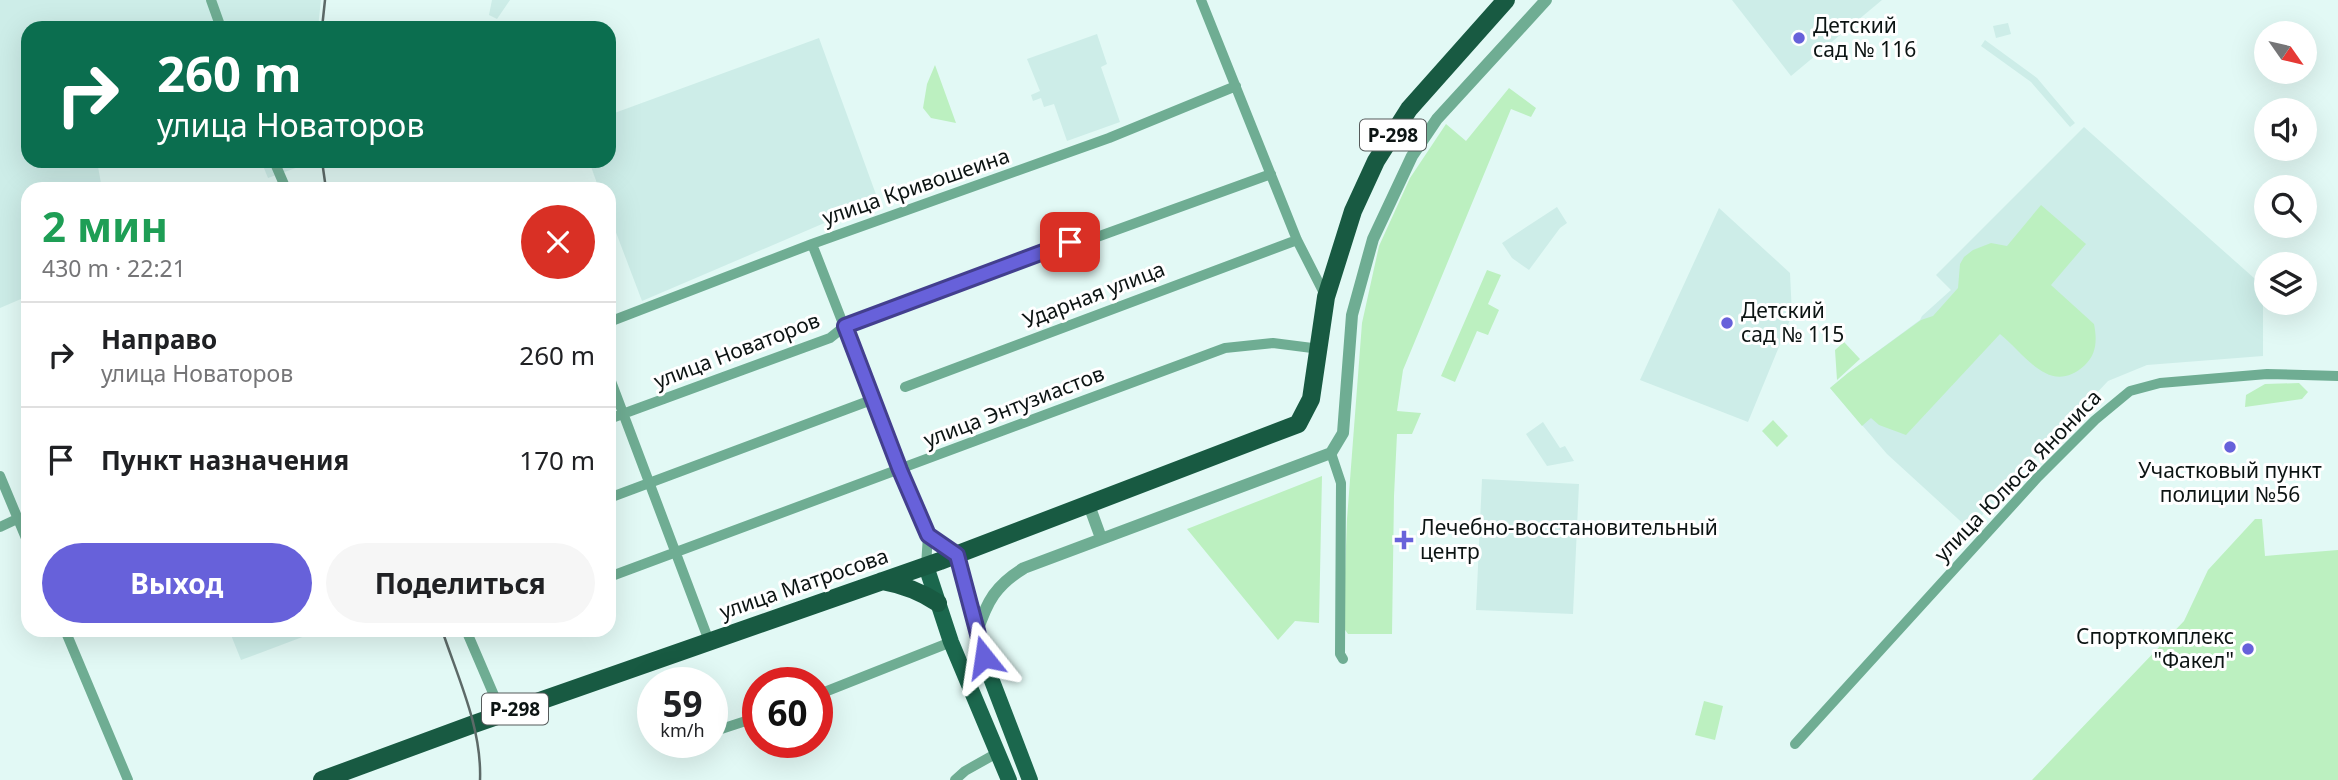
<!DOCTYPE html>
<html lang="ru">
<meta charset="utf-8">
<style>
:root{--surface:#fff;--page:#f6f6f6;--text:#202124;--muted:#757577;--line:#e0e0e0;--accent:#6761da}
body{margin:0;font-family:"Noto Sans",sans-serif;background:var(--page);color:var(--text);height:100vh;display:flex;flex-direction:column;font-size:26px;white-space:nowrap}
*{box-sizing:border-box;margin:0}
p{font-size:23px;color:var(--muted)}
.icon{flex:none;width:38px;height:38px;fill:none;stroke:currentColor;stroke-width:2;stroke-linecap:round;stroke-linejoin:round}
.map{position:relative;flex:1;overflow:hidden}
.drawer{position:absolute;left:21px;top:182px;width:595px;height:455px;display:flex;flex-direction:column;background:var(--surface);border-radius:21px;box-shadow:0 7px 28px #0002}
.drawer>*{flex:none}
.guide{position:absolute;left:21px;top:21px;width:595px;height:147px;border-radius:21px;box-shadow:0 7px 28px #0002;background:#0b6e4f;color:#fff;overflow:hidden}
.needle{width:46px;rotate:124deg}
.tools{position:absolute;left:2254px;top:21px;display:grid;gap:14px}
.tools a{display:grid;place-items:center;width:63px;height:63px;border-radius:50%;background:var(--surface);box-shadow:0 7px 28px #0002;font-size:35px}
.speed{position:absolute;left:637px;top:667px;display:flex;gap:14px;font-size:35px;font-weight:700;text-align:center}
.speed>*{display:grid;place-content:center;width:91px;height:91px;border-radius:50%;background:var(--surface);box-shadow:0 7px 28px #0002;line-height:1}
.speed small{font-size:18px;font-weight:400}
.speed .limit{border:10px solid #d22;background:#fff;color:#111}
.pin{position:absolute;display:grid;place-items:center;width:60px;height:60px;color:#fff;margin:-30px;border-radius:14px;box-shadow:0 4px 10px #0006}
.me{position:absolute;width:77px;margin:-38px;rotate:345deg;stroke-linejoin:round;filter:drop-shadow(0 0 5px #0008)}
.turn{display:flex;align-items:center;gap:24px;height:147px;padding:0 21px;font-size:32px}
.turn .icon{width:91px;height:91px;stroke-width:2.5}
.turn b{display:block;font-size:49px;line-height:60px}
.round{display:grid;place-items:center;flex:none;width:74px;height:74px;border-radius:37px;background:var(--page)}
.overview{display:flex;align-items:center;justify-content:space-between;height:119px;padding:0 21px}
h1{font-size:42px;font-weight:700;line-height:52px;color:#1e9e55}
.action{display:flex;gap:14px;margin-top:auto;padding:14px 21px}
.action a{flex:1;height:80px;border-radius:42px;background:var(--accent);color:#fff;font-size:28px;font-weight:700;line-height:80px;text-align:center}
.action a+a{background:var(--page);color:var(--text)}
ul{padding:0;list-style:none}
li{display:flex;align-items:center;gap:21px;height:105px;padding:0 21px;border-top:2px solid var(--line)}
li div{flex:1}
li b{display:block;font-size:26px}
li em{font-style:normal}
.map>svg:first-child{display:block}
.built{fill:#cdede8}
.green{fill:#bcf0c0}
.lines{fill:none;stroke-linecap:round;stroke-linejoin:round}
.minor{stroke:#6fad93;stroke-width:10}
.tertiary{stroke:#6fad93;stroke-width:12}
.primary{stroke:#1b674d;stroke-width:16}
.trunk{stroke:#185a42;stroke-width:18}
.rail{stroke:#5d6a68;stroke-width:2.5}
.route-casing{stroke:#433f8e;stroke-width:18}
.route{stroke:#6761da;stroke-width:12}
.poi-dot{fill:#6761da;stroke:#fff;stroke-width:2.5}
.labels{text-anchor:middle;stroke-width:6;stroke-linejoin:round;paint-order:stroke}
.shield{fill:#fff;stroke:#555a5a;stroke-width:2}
.shield-label{font-size:19px;font-weight:bold;fill:#0c1413}
.poi-label{font-size:21px;fill:#0c1413;stroke:#fff;text-anchor:start}
.street-label{font-size:21px;fill:#0c1413;stroke:#fff}
</style>
<div class="map">
<svg width="2338" height="780" viewBox="0 0 2338 780">
<rect width="100%" height="100%" fill="#e2f9f5"/>
<!-- built -->
<path class="built" d="M0 0H321L318 28H28V161H97L102 189H28V296L0 308Z
M492 0H510L497 19 489 15Z
M1732 0H1882L1791 76Z
M2008 23 2011 34 1996 38 1993 26Z
M1097 34 1107 64 1101 67 1120 122 1067 141 1054 104 1044 107 1041 98 1033 101 1031 95 1040 91 1027 59Z
M819 38 878 200 642 301 609 214V189H599L589 161H609V115Z
M1985 40 2037 78 2075 123 2070 127 2031 82 1981 46Z
M2084 127 2263 286V356L2147 365 2108 381 1969 529 1887 454 1830 388 1848 373 1920 320 1922 316 1951 290 1936 275Z
M261 161H315L268 178Z
M1557 207 1567 223 1560 228 1529 270 1512 258 1502 243Z
M1719 208 1790 273 1792 315 1748 422 1640 380Z
M1543 422 1560 448 1565 446 1574 461 1547 466 1526 434Z
M1482 479 1579 484 1573 614 1476 610Z
M229 630H321L241 660Z"/>
<!-- green -->
<path class="green" d="M935 65 956 123 931 118 923 108 927 84Z
M1509 88 1536 108 1531 117 1511 109 1403 370 1397 411 1421 413 1412 434H1397L1394 496 1392 634H1348L1343 627 1347 519 1362 323 1379 246 1410 178 1446 124 1466 141Z
M2041 205 2086 244 2051 285 2094 324C2097 339 2097 354 2085 365 2050 397 2027 356 2000 334L1906 435 1879 425 1871 418 1862 426 1830 388 1848 373 1921 320 1933 316 1958 288 1960 264 1964 257 1973 250 1991 243 2007 246Z
M1487 270 1501 275 1488 304 1499 310 1488 335 1477 331 1455 382 1441 376Z
M1844 342 1860 359 1837 380 1835 350Z
M2299 383 2308 392 2302 399 2245 407 2246 395 2265 384Z
M1773 420 1788 436 1777 447 1762 431Z
M1322 476 1319 623 1295 621 1278 640 1187 529Z
M2255 519H2262L2265 556 2338 550V780H2032L2184 621 2208 570Z
M1704 701 1723 706 1715 740 1695 735Z"/>
<g class="lines">
<!-- minor -->
<path class="minor" d="M211 0 221 28
M1201 0 1297 240 1326 297
M274 161 286 189
M812 244 900 470 928 535 926 566
M609 322 812 244 1109 138 1236 86
M609 376 709 641
M905 387 1297 240
M609 419 830 338 845 326 1070 242 1097 237 1271 174
M1331 453 1341 483 1340 654 1343 659
M0 476 28 543
M609 498 874 399
M0 527 17 519
M928 535 957 555
M609 577 1225 348 1273 343 1320 349
M65 630 128 780
M466 630 502 714
M817 695 951 642
M712 732 758 717
M1795 744 2038 477 2095 420 2130 391 2160 383 2267 374 2338 376
M955 780 965 771 997 753"/>
<!-- tertiary -->
<path class="tertiary" d="M1089 505 1101 538
M977 632C987 601 996 585 1024 568L1331 453 1343 433 1352 315 1373 239 1412 156 1437 119 1546 0"/>
<!-- primary -->
<path class="primary" d="M957 555 989 673 1030 780
M926 566 951 642 1009 780"/>
<!-- trunk -->
<path class="trunk" d="M882 581C904 585 920 591 938 603
M322 780 474 724 940 561 1298 424 1311 399 1326 297 1353 211 1376 161 1409 109 1506 0"/>
<!-- rail -->
<path class="rail" d="M322 28 325 0
M322 161 326 189
M442 630C458 678 482 728 480 780"/>
</g>
<g class="lines">
<defs>
<path id="route" d="M984 657 957 555 928 535 900 470 845 326 1070 242"/>
</defs>
<!-- route casing -->
<use href="#route" class="route-casing"/>
<!-- route -->
<use href="#route" class="route"/>
</g>
<!-- markers -->
<g class="poi-dot">
<circle cx="1799" cy="38" r="7"/>
<circle cx="1727" cy="323" r="7"/>
<circle cx="2230" cy="447" r="7"/>
<path d="M1400.5 529.5h7v7h7v7h-7v7h-7v-7h-7v-7h7z"/>
<circle cx="2248" cy="649" r="7"/>
</g>
<g class="labels">
<!-- shield labels -->
<g class="shield">
<rect x="1360" y="119.5" width="66" height="31" rx="5"/>
<rect x="482" y="693.5" width="66" height="31" rx="5"/>
</g>
<g class="shield-label">
<text x="1393" y="142">Р-298</text>
<text x="515" y="716">Р-298</text>
</g>
<!-- poi labels -->
<g class="poi-label">
<text x="1813" y="33">Детский<tspan x="1813" dy="24">сад № 116</tspan></text>
<text x="1741" y="318">Детский<tspan x="1741" dy="24">сад № 115</tspan></text>
<text x="2230" y="478" text-anchor="middle">Участковый пункт<tspan x="2230" dy="24">полиции №56</tspan></text>
<text x="1420" y="535">Лечебно-восстановительный<tspan x="1420" dy="24">центр</tspan></text>
<text x="2234" y="644" text-anchor="end">Спорткомплекс<tspan x="2234" dy="24">"Факел"</tspan></text>
</g>
<!-- street labels -->
<g class="street-label">
<text transform="translate(916 187) rotate(-19)" y="7">улица Кривошеина</text>
<text transform="translate(1094 295) rotate(-21)" y="7">Ударная улица</text>
<text transform="translate(737 351) rotate(-21)" y="7">улица Новаторов</text>
<text transform="translate(1014 407) rotate(-21)" y="7">улица Энтузиастов</text>
<text transform="translate(2018 476) rotate(-46)" y="7">улица Юлюса Янониса</text>
<text transform="translate(804 584) rotate(-19)" y="7">улица Матросова</text>
</g>
</g>
</svg>
<div class="tools">
<a><svg class="needle" viewBox="-14 -14 28 28"><path d="M0-13l5 13h-10z" fill="#e53935"/><path d="M0 13l5-13h-10z" fill="#757577"/></svg></a>
<a><svg class="icon" aria-label="sound" viewBox="0 0 24 24"><path d="M4 9h4l5-4v14l-5-4H4zM17 9q2 3 0 6"/></svg></a>
<a><svg class="icon" aria-label="search" viewBox="0 0 24 24"><circle cx="10" cy="10" r="6"/><path d="M15 15l6 6"/></svg></a>
<a><svg class="icon" aria-label="layers" viewBox="0 0 24 24"><path d="M12 4l9 5-9 5-9-5zM3 14l9 5 9-5"/></svg></a>
</div>
<div class="speed"><div>59<small>km/h</small></div><div class="limit">60</div></div>
<div class="pin" style="left:1070px;top:242px;background:#d93025"><svg class="icon" aria-label="arrive" viewBox="0 0 24 24"><path d="M6 21V4h12l-3 4 3 4H6"/></svg></div>
<svg class="me" style="left:984px;top:657px" viewBox="-20 -20 40 40"><path d="M0-17L14 15 0 8-14 15z" fill="#6761da" stroke="#fff" stroke-width="4"/></svg>
<div class="guide">
<div class="turn"><svg class="icon" aria-label="right" viewBox="0 0 24 24"><path d="M7 20v-9h11M14 6l5 5-5 5"/></svg><div><b>260 m</b>улица Новаторов</div></div>
</div>
<section class="drawer">
<div class="overview"><div><h1>2 мин</h1><p>430 m · 22:21</p></div><a class="round" style="background:#d93025;color:#fff"><svg class="icon" aria-label="close" viewBox="0 0 24 24"><path d="M6 6l12 12M18 6L6 18"/></svg></a></div>
<ul>
<li><svg class="icon" aria-label="right" viewBox="0 0 24 24"><path d="M7 20v-9h11M14 6l5 5-5 5"/></svg><div><b>Направо</b><p>улица Новаторов</p></div><em>260 m</em></li>
<li><svg class="icon" aria-label="arrive" viewBox="0 0 24 24"><path d="M6 21V4h12l-3 4 3 4H6"/></svg><div><b>Пункт назначения</b></div><em>170 m</em></li>
</ul>
<div class="action"><a>Выход</a><a>Поделиться</a></div>
</section>
</div>
